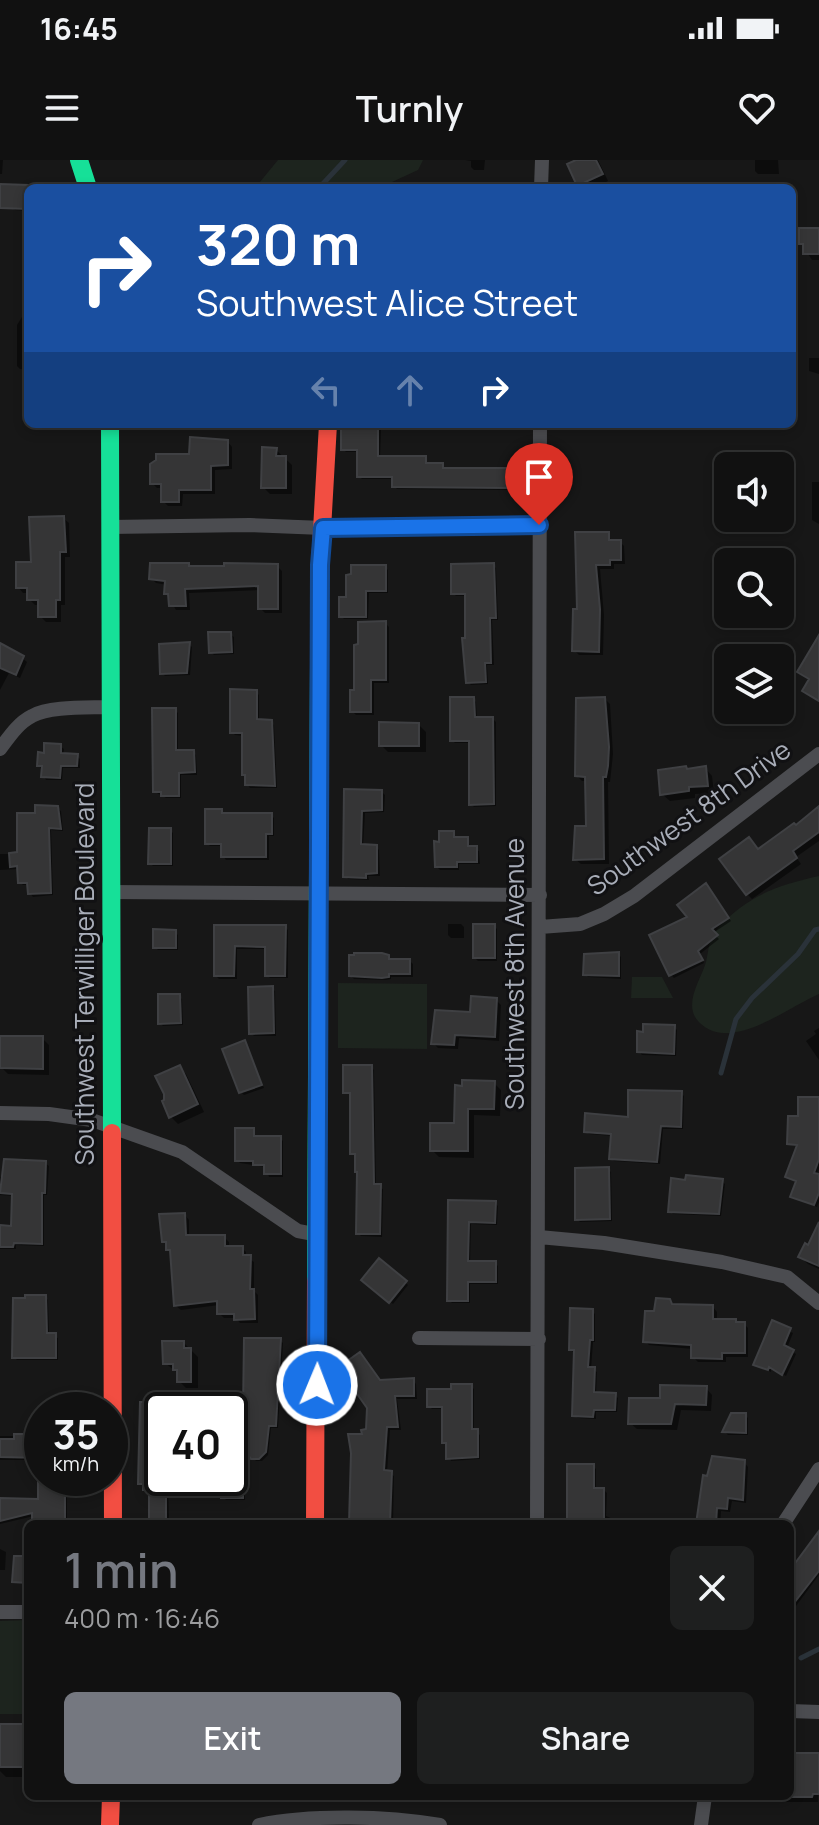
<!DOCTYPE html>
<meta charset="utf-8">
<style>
:root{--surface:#111;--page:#1e1f1f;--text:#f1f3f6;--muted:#9c9d9f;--line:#303131;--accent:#757880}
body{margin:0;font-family:Manrope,sans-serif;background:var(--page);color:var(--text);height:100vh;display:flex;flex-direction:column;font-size:30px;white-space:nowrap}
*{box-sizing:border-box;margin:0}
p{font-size:26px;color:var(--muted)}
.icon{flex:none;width:44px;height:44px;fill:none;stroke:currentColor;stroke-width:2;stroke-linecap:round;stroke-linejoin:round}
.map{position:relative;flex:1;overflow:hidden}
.panel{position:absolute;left:24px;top:1360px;width:770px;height:280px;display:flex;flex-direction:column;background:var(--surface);border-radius:12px;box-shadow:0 4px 12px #0003,0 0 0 2px var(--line)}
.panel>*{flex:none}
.hud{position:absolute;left:24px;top:24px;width:772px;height:244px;border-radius:12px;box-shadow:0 4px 12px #0003,0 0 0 2px var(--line);background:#1a4fa0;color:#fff;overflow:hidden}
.buttons{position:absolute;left:714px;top:292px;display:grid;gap:16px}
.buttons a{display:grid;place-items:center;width:80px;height:80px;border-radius:12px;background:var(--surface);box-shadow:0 4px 12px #0003,0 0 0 2px var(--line);font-size:40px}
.speed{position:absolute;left:24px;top:1232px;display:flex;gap:16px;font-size:40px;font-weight:700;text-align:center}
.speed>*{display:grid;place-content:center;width:104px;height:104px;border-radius:50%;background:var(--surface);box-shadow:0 4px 12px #0003,0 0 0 2px var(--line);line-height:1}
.speed small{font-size:20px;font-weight:400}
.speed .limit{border:4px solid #111;border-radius:12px;background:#fff;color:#111}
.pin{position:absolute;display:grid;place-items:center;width:68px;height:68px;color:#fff;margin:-82px -34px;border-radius:50% 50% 50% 0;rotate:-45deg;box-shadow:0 0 8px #0007}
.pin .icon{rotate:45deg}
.me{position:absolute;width:88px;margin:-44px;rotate:1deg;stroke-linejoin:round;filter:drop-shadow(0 0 6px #0008)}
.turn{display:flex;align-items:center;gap:28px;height:168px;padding:0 40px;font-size:36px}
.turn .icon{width:104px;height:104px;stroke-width:2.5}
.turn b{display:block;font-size:56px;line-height:68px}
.lanes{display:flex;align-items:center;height:76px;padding:0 40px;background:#0003;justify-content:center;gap:40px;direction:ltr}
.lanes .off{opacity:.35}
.round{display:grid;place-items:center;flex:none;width:84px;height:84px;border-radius:12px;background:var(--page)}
.head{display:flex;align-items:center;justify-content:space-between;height:136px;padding:0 40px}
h1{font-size:48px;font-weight:600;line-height:60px;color:var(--accent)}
.action{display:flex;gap:16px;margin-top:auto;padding:16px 40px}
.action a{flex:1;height:92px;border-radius:12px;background:var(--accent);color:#fff;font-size:32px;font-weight:600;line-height:92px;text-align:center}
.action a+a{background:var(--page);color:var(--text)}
.status{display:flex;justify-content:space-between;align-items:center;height:56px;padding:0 40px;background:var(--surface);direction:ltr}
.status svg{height:22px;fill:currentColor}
header{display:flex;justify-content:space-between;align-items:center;height:104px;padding:0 40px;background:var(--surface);font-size:36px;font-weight:600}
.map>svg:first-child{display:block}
.green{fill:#1d241e}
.shadow{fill:#0007}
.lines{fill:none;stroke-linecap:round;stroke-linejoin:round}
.stream{stroke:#2a3239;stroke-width:5}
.building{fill:#353536;stroke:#3f4043;stroke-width:2}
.street{stroke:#4b4c50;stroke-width:14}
.fast{stroke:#16e098;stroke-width:18}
.jam{stroke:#f24e42;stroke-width:18}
.route-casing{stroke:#114b97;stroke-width:20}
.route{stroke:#1a73e8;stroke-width:14}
.labels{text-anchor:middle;stroke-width:6;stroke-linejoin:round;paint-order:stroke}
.street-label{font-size:26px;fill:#a8adb8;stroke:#111113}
</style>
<div class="status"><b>16:45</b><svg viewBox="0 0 49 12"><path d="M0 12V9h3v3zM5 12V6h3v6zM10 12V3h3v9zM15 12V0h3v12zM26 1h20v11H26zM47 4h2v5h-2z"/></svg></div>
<header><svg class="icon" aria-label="menu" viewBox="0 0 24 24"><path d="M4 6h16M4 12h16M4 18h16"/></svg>Turnly<svg class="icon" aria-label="heart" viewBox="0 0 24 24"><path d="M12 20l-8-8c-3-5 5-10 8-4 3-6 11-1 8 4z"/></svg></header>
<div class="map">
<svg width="819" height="1665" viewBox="0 0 819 1665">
<rect width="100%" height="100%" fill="#171717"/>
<!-- green -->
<path class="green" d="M278 0H423L418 10 379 28H255Z
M819 716V834C790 847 755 874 723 873 716 873 706 869 701 864 681 847 700 822 706 802 709 790 708 779 718 768 747 736 778 725 819 716Z
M632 817H662L673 838H631Z
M338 823 427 824V889L338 888Z
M28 1460V1554H0V1461Z"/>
<!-- shadow -->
<path class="shadow" d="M0 0H3L2 14H0Z
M485 0 484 10H474L471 7V1L465 0Z
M579 0H598L608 21 594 28H581L578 25Z
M755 0H778L779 14H758L755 11Z
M12 26 37 28H28V51L15 50 11 47Z
M819 70V100H812L801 83Z
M27 149 28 210 20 209 17 206V165Z
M809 198H819V214L809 211Z
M377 266 381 269 380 298H425L428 305H442L445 310H507L510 313V330L397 329 394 326V319H362L359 316V292H346L343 289Z
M228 282 232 287V309L215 310V334H183L182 346H168L163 341V328H157L152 323 191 296Z
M276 290 292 305V334H270L263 327Z
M722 316H728V345L722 342Z
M812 322H819V364L812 360Z
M63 358 69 363 70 397H65V445H61V462H46L40 456V445H35L29 439V433H23L18 427Z
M608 374 612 382H620L624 386 625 404H614V409H600L604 455 603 495H579L574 490 579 451Z
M188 405 192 408 277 406 282 411V453H265L260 448V430L189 433 190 450H176L166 433 167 425 156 423 151 418Z
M493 405 496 408 498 460H492L494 505H487L488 524 471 525 468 522 467 436H456L453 433Z
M385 407 388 410V433H369L368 459H344L341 456 348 439Z
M385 463 389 467V523H374V555H356L352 551 356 532 360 486Z
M230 474 234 477V494L214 495 211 492Z
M189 484 192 487 190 515 165 516 162 513Z
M0 491 21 497 27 502 20 518 9 513 0 530Z
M256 532 259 535V561L271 562 274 565 277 628H250L247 624V618L244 614V576L235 575 232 572Z
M473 539 476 542 477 559H493L496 562V646L474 647 471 644V583H455L452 580Z
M605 539 610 544 613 594 610 622H608L609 704H581L575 699 588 668 587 621H582L577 616Z
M175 550 178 553V592H193L196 595 197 615H181V638H166L155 632Z
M419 565 426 572V592H388L381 585Z
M60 586 64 589 63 596H77L80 599V608H63L62 620H46L39 605 46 595Z
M705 608 712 616 714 633 695 634V638L670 641 662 634Z
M346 631 382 632 385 635 384 652 365 653 363 686 376 687 379 690 380 716H368L369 720 348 719 345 716Z
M57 648 61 651 63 671 51 670 53 735 33 737 30 733 29 725H23L20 722 19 709 0 710V694H19L37 655Z
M819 650V681L796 697 801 704 752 739 747 734 759 691 797 668Z
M222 651 226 655H271L274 658V676H269V700H226L223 696V686H210L207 683Z
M170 670 173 673V706H153L150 703Z
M453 673 456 679H467L471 688 479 691 480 704H459V710H440L437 707 441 684Z
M708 729 731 761 713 773 719 779 700 794 704 803 674 818 671 815 691 758Z
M448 764H461L464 767V778H451L448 775Z
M494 766 497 769V801H478L475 798Z
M216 767H285L288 770V818H270L267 815V789H237V819H219L216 816Z
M175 772 178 775V790H158L155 787Z
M618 794 621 797V819L588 817 585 814Z
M388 797 391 801H410L413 804V817H391V819L386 820 354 819 351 816Z
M272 828 275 831 276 876H254L251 873Z
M179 836 182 839 183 865 163 866 160 863Z
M496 840 501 845 499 881 459 878 458 889 438 888 433 883Z
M674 867 677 870 676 896 642 895 639 891Z
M819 868V900L806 881 816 874 814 871Z
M0 878H42L49 885V915L8 914 1 907Z
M245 882 264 928 244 935 241 932Z
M179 907 186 914 204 952 178 964 171 957Z
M371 907 374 910 376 1026 383 1029 382 1077 361 1076 358 1073 359 1013 357 998 352 993V935L345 932Z
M494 923 501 930 500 956 474 955V998L439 997 432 990 456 965 464 928Z
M681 933 684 936 683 969H663L660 1004 614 1001 611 998 613 976 589 974 586 971 630 959Z
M819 939V1009L816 1016H819V1042L817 1047 792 1036 798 1022 787 1016 798 987 789 984 800 958Z
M253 970 256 978H280L283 981V1017H269L266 1007 240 1003 237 1000Z
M45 1003 49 1006 47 1035H44V1086L16 1085V1089H0V1067L13 1068 14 1036 0 1035V1017Z
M608 1009 611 1012 612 1061 580 1062 577 1059Z
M722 1021 725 1024 721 1056 673 1054 670 1051 687 1022Z
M450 1042 495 1043 498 1046 497 1065 471 1064 470 1103H495L498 1106V1124H470V1143H452L449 1140Z
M185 1055 189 1060V1077H224L229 1082V1088H242L246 1092V1097L254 1102V1131L258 1135V1163H240L236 1158H224L219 1153V1145L181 1150 176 1146 172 1094 164 1082Z
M819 1081V1109L808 1104 800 1097Z
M379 1101 408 1125 393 1144 364 1120Z
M45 1137 48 1140 49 1175 58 1178V1200H17L14 1197Z
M669 1141 675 1146 713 1147 717 1152V1161L744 1164 748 1168V1197H726V1202H698L693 1197V1189L649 1185 645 1181 656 1153Z
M592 1151 595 1154V1182H593L591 1209 597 1212 596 1234 615 1235 618 1238 617 1252H596V1259L578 1258 574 1255V1193L571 1190Z
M773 1163 793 1173 787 1188 796 1194 786 1216 771 1208V1212L755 1204Z
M280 1180 283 1183 278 1268H271L268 1295 262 1301H256L236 1278Z
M184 1183 198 1197V1228H186L179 1221V1214L165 1203Z
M413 1220 416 1224 417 1239H397L401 1270H390L387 1312 394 1316 393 1364H348L353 1292 368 1271 380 1222Z
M471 1226 474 1229V1271L480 1275V1299L451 1301 444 1282V1249H432L429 1246 453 1231Z
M706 1228 712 1235 711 1251 681 1250 677 1270 637 1269 630 1263 662 1240Z
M154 1244 157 1247V1265L161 1269 162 1318H168L169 1361H154L151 1358V1332H148L141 1323Z
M745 1255 748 1258V1275H728L725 1272Z
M0 1276H42V1300H0Z
M744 1302 748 1307 746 1343 732 1341 730 1352 721 1351 720 1364H645V1358L698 1363Z
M593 1306 596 1309V1330H604L607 1333 606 1356 613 1359V1364H568Z
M64 1322 67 1325V1362H37L34 1356 0 1364V1340L40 1341Z
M242 1323 245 1326V1340H226L223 1337Z
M819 1373V1415L790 1454V1411Z
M0 1389 6 1392 5 1410H0Z
M0 1566H28V1617H6L0 1611Z
M790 1593 793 1595H819L818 1642H787L783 1638 755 1636H790Z
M645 1636H684V1642H658L654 1636Z"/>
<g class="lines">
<!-- stream -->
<path class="stream" d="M319 28 345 0
M721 913 736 859 752 838 798 794 815 770 819 769
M801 1498 819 1489"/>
</g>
<!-- building -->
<path class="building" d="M576 0H596L603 14 577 26 567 4Z
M0 24 28 25V49L0 48Z
M799 68H819V94H803V84H799Z
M341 264H378V296H426V303H443V308H507V328L392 327V317H357V290H341Z
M190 277 228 280V305L211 306V330H179V342H161V324H150V304L156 300V294H189Z
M262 287 277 288 276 296H286V328H261Z
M64 356 66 392H60V440H56V457H38V440H27V428H16V402H31L29 357Z
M575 372H609V380H621V400H610V405H596L600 449 599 492 572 491 573 449H577Z
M150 403H189V406H224V403L278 404V449H258V426L185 429 186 446H169L168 434H164L165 421 149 419Z
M494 403 496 458H490L491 503H485L486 522 466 523 462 478H465V434H451V404Z
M351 405H386V431H366V457H339V437H346V415L351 414Z
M386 461V520H371V552H350V530H354V485L358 484V462Z
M208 472H231L232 492 209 493Z
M819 475V541L802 531 809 519 797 512Z
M190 482 187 513 160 514 159 484Z
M0 483 24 496 16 515 0 508Z
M230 529 257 530V559L272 560 275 626 245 625V615H242V573H230Z
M450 537H474L475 557H493L494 644 469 645V581H450Z
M605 537 609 587 608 606 606 617H603L604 699 573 700 575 666H586L585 617 575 616 576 538Z
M152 548H176V590H194L195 612 179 613V636H161V632H153Z
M379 562 419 563V586H379Z
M44 583 61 584V593L78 594 77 606H61L60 618 41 617 42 606H37L38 592 44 593Z
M686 606 687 609 706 606 708 626 689 627V631L660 635 658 610Z
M344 629 382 630V650L362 651 361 684 377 685V713L366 714V718L343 717Z
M35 645 58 646 61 669 49 668 51 733 28 734 27 723H18L17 706 10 707 9 693 17 692V653H35Z
M819 646V672L793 691 797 698 746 735 719 699 749 677 758 689 794 663 796 665Z
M205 649H222V653H272V674H266V697H221V684H205Z
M149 668H171V704H148Z
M439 671H454V677H468V686H477V702H457V707H435L434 681 439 682Z
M706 723 729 758 712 769 718 775 698 791 703 800 669 816 649 775 687 757 677 745Z
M473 764H495V798H473Z
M214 765H286L285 816H265V787L235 786 234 816H214Z
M153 769 176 770V788H153Z
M619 792V816L583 815 584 794Z
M354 793H382L389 795V799H410V814H389V817L382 818 349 816V795H354Z
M273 826 274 873 249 874 248 827Z
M158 834H180L181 863 158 864Z
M471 836 497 838 495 877 455 875 454 885 431 884 435 850 470 852Z
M643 864 675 865 674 894 637 892V871L643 872Z
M0 876H43V909L0 908Z
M245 880 262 925 239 933 222 889Z
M180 905 198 944 169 958 162 941 164 940V934L155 916Z
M343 905H372L374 1024H381L380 1074H356L357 1012H355V994H350V933H343Z
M462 920 495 921 494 949H468V991H430V963H454L455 925 462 926Z
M628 930 682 931 681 967 661 966 657 1002 609 999 611 974 584 972 585 953 628 957Z
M798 937H819V999L814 1013 819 1014V1033L814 1045 790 1037 796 1021 785 1017 797 985 787 984 788 956H798Z
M235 968H254V976H281V1014H264V1005H253V1001H235Z
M4 999 46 1001 45 1033H42V1084L14 1083 13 1087H0V1065L11 1066 12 1034 0 1033Z
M609 1007 610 1059 575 1060V1008Z
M686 1015 723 1019 719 1054 668 1052 671 1018 685 1020Z
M448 1040 496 1041 495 1063 469 1062 468 1101H496V1122H468V1141H447Z
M185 1053 186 1075H225V1086H243V1095H251L250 1129H254L255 1159 234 1160V1154H217V1141L174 1146 170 1090H166V1082H162L159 1054Z
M819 1062V1106L798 1097 805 1083 808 1085Z
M379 1098 407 1121 389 1143 361 1120Z
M25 1135H46L47 1173H56V1198H12L13 1138H25Z
M656 1138 670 1139 672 1144 713 1145V1159H736V1162H745V1193H722V1199L691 1198V1185L643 1182 645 1151H654Z
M570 1148 593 1149V1180H590L588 1207H595L594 1232 616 1233 615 1250H594L593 1257 572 1256 574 1190H569Z
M772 1160 791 1168 784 1185 794 1190 782 1215 769 1207 768 1210 753 1205Z
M244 1178H281L276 1266H269L266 1292 259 1299H251L234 1278 233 1250H243Z
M162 1181H184V1188H191V1222H177V1210H173V1204H163Z
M360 1192 380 1220 414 1218V1236H395L398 1267H387L384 1310 392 1311 390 1364 349 1363 351 1293 348 1274H362L361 1270 366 1269 367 1248 343 1214 347 1211 343 1204Z
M451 1224H472V1269H478V1297L446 1299V1283H442V1247H427V1229H451Z
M660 1225 707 1226 706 1245 675 1244 671 1264H628L629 1238H660Z
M140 1242H155V1264H159V1308H162V1318L166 1321V1359H149V1330H143V1324H138Z
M731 1253H746V1273L722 1272Z
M14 1274H42V1298L0 1297V1279H14Z
M712 1296 745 1300 743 1340 728 1338 727 1349 717 1348 716 1364H696L703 1315 707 1316Z
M567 1304H594V1328H604V1364H567Z
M38 1320H65V1360H32V1353L0 1361V1338L38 1339Z
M222 1321H243V1338H221Z
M819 1371V1411L790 1448V1410Z
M14 1396H28V1423L12 1422Z
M0 1564H28V1607H0Z
M790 1593H819V1634H813L812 1637H790Z"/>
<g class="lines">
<!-- street -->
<path class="street" d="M541 28 542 0
M109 367 250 365 323 368 539 365
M0 589C9 577 18 563 32 556 50 546 88 548 110 547
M110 732 540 735
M540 767 580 764 604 754 634 736 819 594
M0 953 49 954 92 960 182 992 298 1071 319 1075
M539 1077 604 1083 722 1102 787 1117 819 1143
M419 1178 539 1179
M537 1364 540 264
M783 1364 819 1309
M0 1452H28
M790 1551 819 1552
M259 1665C312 1654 387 1656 440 1665
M701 1665 705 1636"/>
<!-- fast -->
<path class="fast" d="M79 0 88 28
M110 264 112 973
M316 1121 319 506"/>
<!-- jam -->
<path class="jam" d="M319 506 320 405 328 264
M112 973 113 1364
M315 1364 316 1121
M110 1665 111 1636"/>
</g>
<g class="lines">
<defs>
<path id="route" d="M317 1225 320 405 323 368 539 365"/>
</defs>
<!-- route casing -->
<use href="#route" class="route-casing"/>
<!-- route -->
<use href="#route" class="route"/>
</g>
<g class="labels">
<!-- street labels -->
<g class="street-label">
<text transform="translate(689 658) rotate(-36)" y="9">Southwest 8th Drive</text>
<text transform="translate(85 814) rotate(-90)" y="9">Southwest Terwilliger Boulevard</text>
<text transform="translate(515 814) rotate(-90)" y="9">Southwest 8th Avenue</text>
</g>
</g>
</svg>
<div class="buttons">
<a><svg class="icon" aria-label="sound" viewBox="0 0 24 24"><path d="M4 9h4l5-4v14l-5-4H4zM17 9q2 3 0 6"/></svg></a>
<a><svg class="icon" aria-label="search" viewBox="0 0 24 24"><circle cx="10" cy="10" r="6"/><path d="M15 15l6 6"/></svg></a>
<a><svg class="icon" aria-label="layers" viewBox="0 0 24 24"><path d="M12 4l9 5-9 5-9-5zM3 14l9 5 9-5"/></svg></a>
</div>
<div class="speed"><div>35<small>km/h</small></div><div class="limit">40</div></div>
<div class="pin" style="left:539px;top:365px;background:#d93025"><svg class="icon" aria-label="arrive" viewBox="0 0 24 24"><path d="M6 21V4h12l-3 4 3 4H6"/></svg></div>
<svg class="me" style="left:317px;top:1225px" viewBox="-20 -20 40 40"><circle r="17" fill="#1a73e8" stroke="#fff" stroke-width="3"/><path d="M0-11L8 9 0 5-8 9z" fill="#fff"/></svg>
<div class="hud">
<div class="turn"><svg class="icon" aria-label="right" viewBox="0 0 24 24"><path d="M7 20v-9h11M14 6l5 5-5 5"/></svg><div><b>320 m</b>Southwest Alice Street</div></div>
<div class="lanes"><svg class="icon off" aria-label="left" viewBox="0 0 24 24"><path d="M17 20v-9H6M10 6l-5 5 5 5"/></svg><svg class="icon off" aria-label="ahead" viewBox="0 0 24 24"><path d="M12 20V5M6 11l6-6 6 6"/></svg><svg class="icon" aria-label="right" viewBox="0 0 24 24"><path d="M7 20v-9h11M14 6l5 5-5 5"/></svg></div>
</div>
<section class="panel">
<div class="head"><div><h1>1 min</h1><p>400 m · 16:46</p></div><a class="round"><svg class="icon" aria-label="close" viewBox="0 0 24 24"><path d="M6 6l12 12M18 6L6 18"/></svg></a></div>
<div class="action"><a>Exit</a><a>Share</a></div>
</section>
</div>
